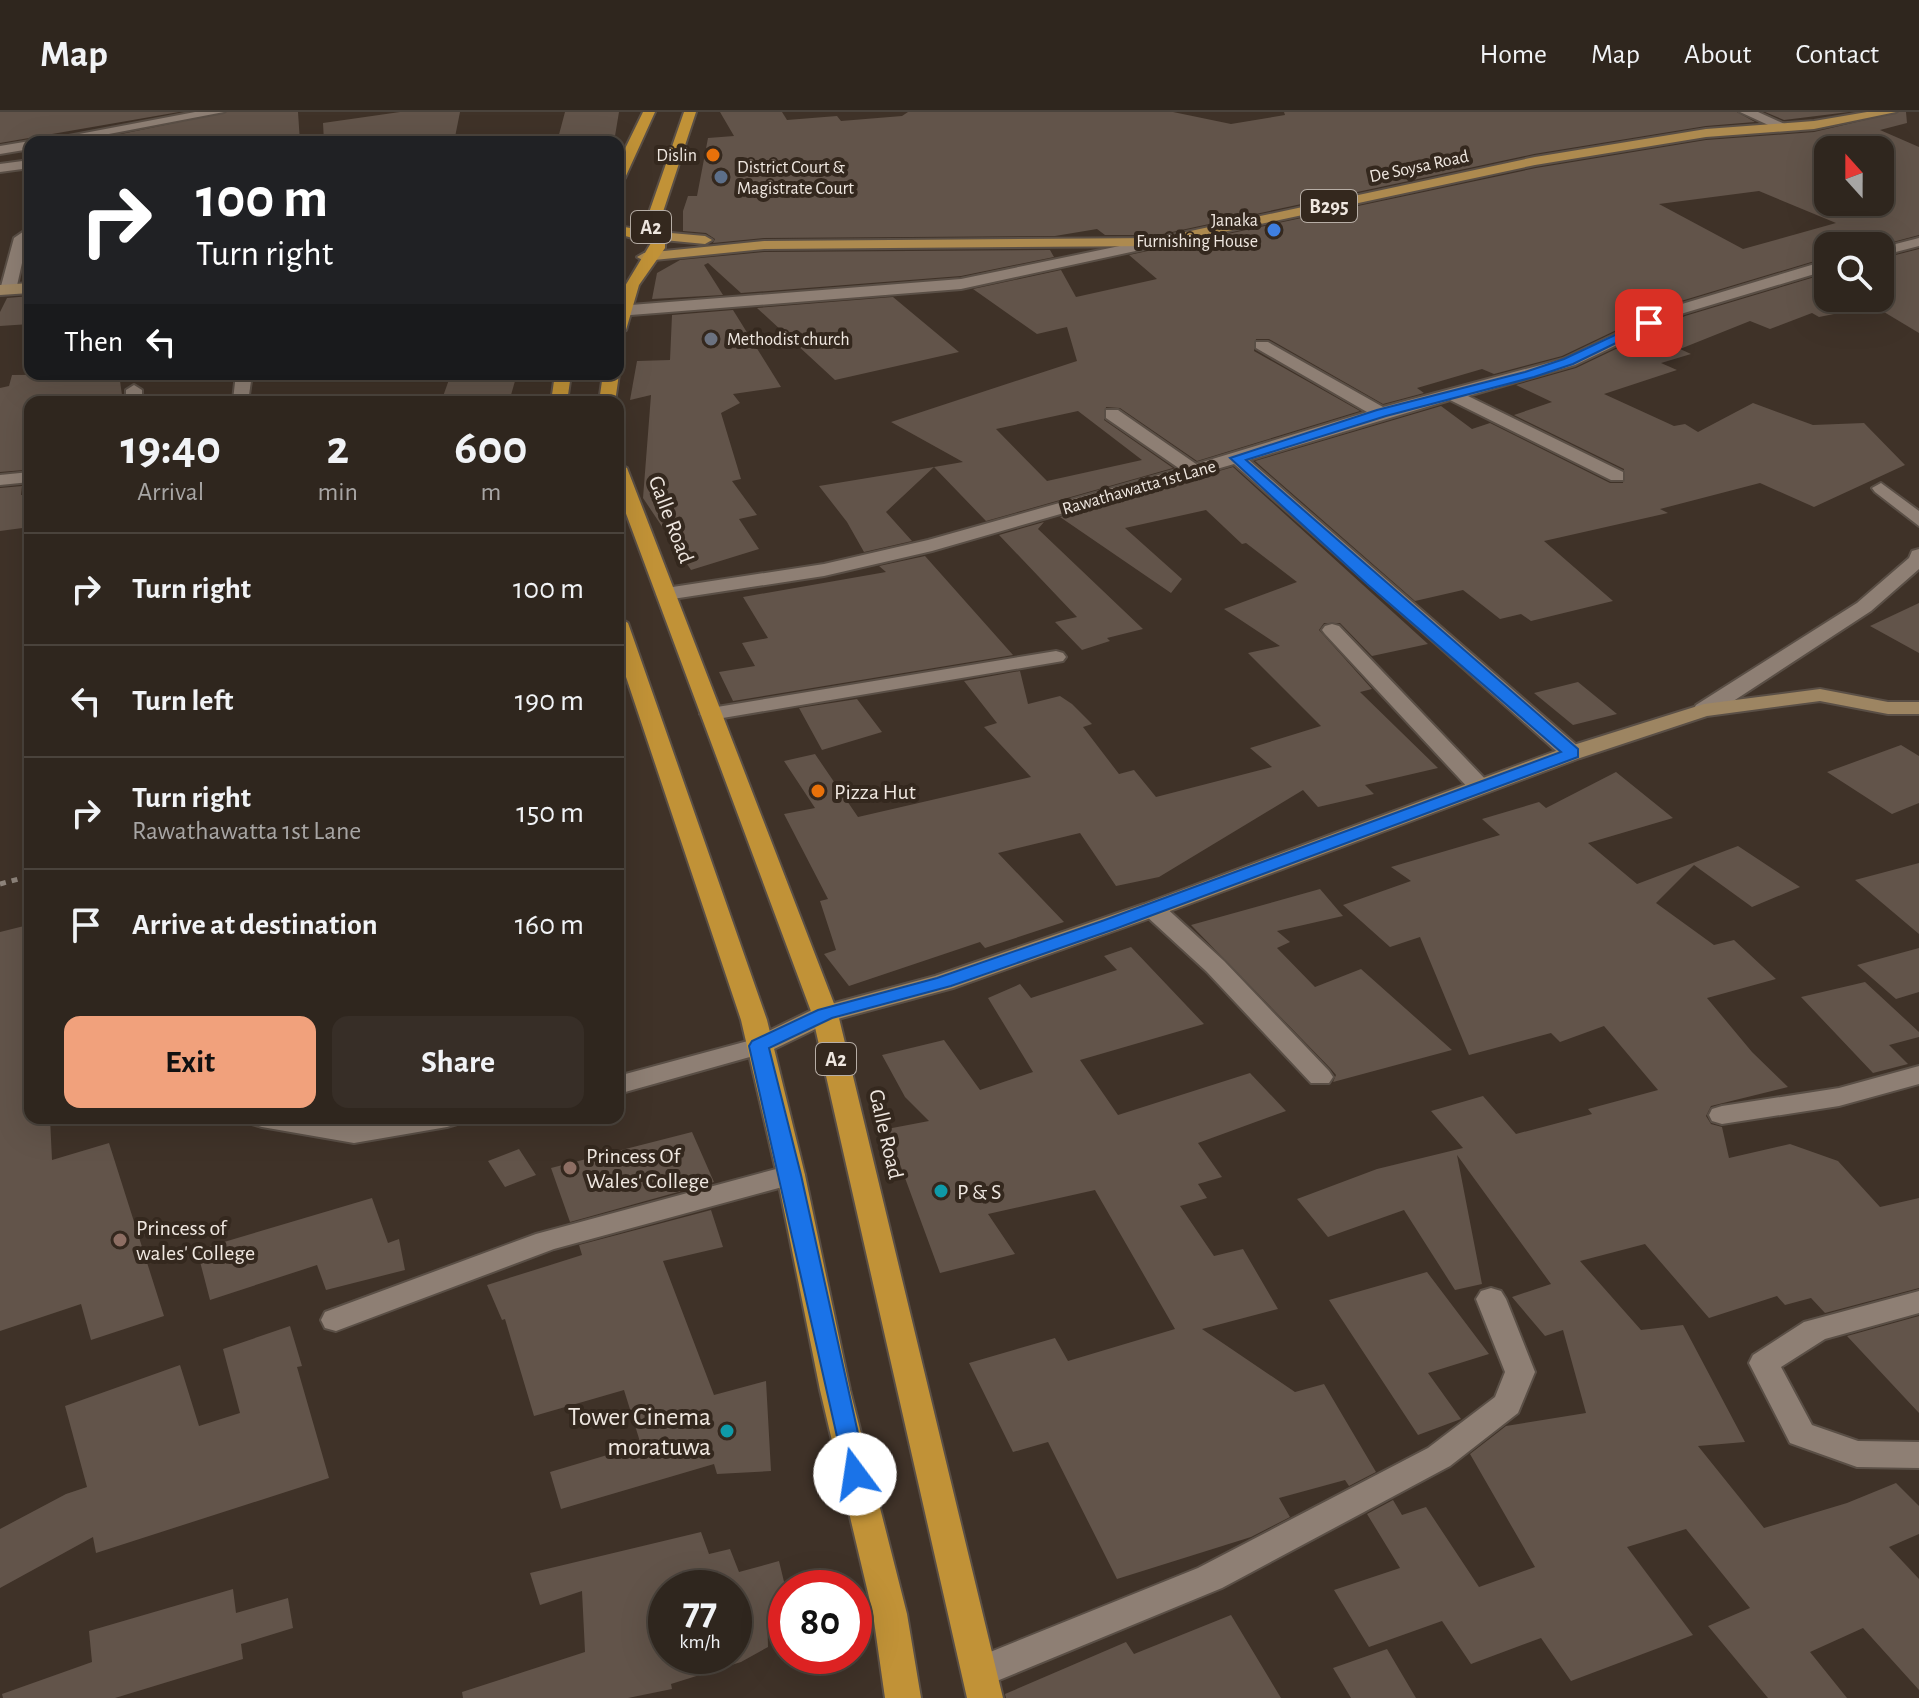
<!DOCTYPE html>
<style>
:root{--surface:#2f261e;--page:#372e27;--text:#f1f3f6;--muted:#a7a5a4;--line:#4a433c;--accent:#f1a17c}
body{margin:0;font-family:"Alegreya Sans",sans-serif;background:var(--page);color:var(--text);height:100vh;display:flex;flex-direction:column;font-size:30px;white-space:nowrap}
*{box-sizing:border-box;margin:0}
p{font-size:26px;color:var(--muted)}
.icon{flex:none;width:44px;height:44px;fill:none;stroke:currentColor;stroke-width:2;stroke-linecap:round;stroke-linejoin:round}
.map{position:relative;flex:1;overflow:hidden}
.side{position:absolute;left:24px;top:284px;width:600px;height:728px;display:flex;flex-direction:column;background:var(--surface);border-radius:16px;box-shadow:0 8px 32px #0002,0 0 0 2px var(--line)}
.side>*{flex:none}
.banner{position:absolute;left:24px;top:24px;width:600px;height:244px;border-radius:16px;box-shadow:0 8px 32px #0002,0 0 0 2px var(--line);background:#202124;color:#fff;overflow:hidden}
.needle{width:52px;rotate:339deg}
.controls{position:absolute;left:1814px;top:24px;display:grid;gap:16px}
.controls a{display:grid;place-items:center;width:80px;height:80px;border-radius:16px;background:var(--surface);box-shadow:0 8px 32px #0002,0 0 0 2px var(--line);font-size:40px}
.speed{position:absolute;left:648px;top:1458px;display:flex;gap:16px;font-size:40px;font-weight:700;text-align:center}
.speed>*{display:grid;place-content:center;width:104px;height:104px;border-radius:50%;background:var(--surface);box-shadow:0 8px 32px #0002,0 0 0 2px var(--line);line-height:1}
.speed small{font-size:20px;font-weight:400}
.speed .limit{border:12px solid #d22;background:#fff;color:#111}
.pin{position:absolute;display:grid;place-items:center;width:68px;height:68px;color:#fff;margin:-34px;border-radius:16px;box-shadow:0 4px 12px #0006}
.me{position:absolute;width:88px;margin:-44px;rotate:346deg;stroke-linejoin:round;filter:drop-shadow(0 0 6px #0008)}
.turn{display:flex;align-items:center;gap:28px;height:168px;padding:0 40px;font-size:36px}
.turn .icon{width:104px;height:104px;stroke-width:2.5}
.turn b{display:block;font-size:56px;line-height:68px}
.then{display:flex;align-items:center;height:76px;padding:0 40px;background:#0003;gap:16px;font-size:30px}
.eta{display:flex;justify-content:space-evenly;align-items:center;height:136px;text-align:center}
.eta b{font-size:48px;font-weight:700;line-height:56px}
.cta{display:flex;gap:16px;margin-top:auto;padding:16px 40px}
.cta a{flex:1;height:92px;border-radius:16px;background:var(--accent);color:#111;font-size:32px;font-weight:700;line-height:92px;text-align:center}
.cta a+a{background:var(--page);color:var(--text)}
ul{padding:0;list-style:none}
li{display:flex;align-items:center;gap:24px;height:112px;padding:0 40px;border-top:2px solid var(--line)}
li div{flex:1}
li b{display:block;font-size:30px}
li em{font-style:normal}
header{display:flex;align-items:center;gap:48px;box-sizing:border-box;height:112px;padding:0 40px;background:var(--surface);border-bottom:2px solid var(--line)}
header strong{font-size:38px}
nav{display:flex;gap:44px;margin-inline-start:auto;font-size:28px}
.map>svg:first-child{display:block}
.building{fill:#62544a;fill-rule:evenodd}
.lines{fill:none;stroke-linecap:round;stroke-linejoin:round}
.street-casing{stroke:#5a4f46;stroke-width:4}
.secondary-casing{stroke:#5a4f46;stroke-width:4}
.primary-casing{stroke:#5a4f46;stroke-width:4}
.highway-casing{stroke:#5a4f46;stroke-width:4}
.path{stroke:#8e847b;stroke-width:5;stroke-dasharray:6 6;stroke-linecap:butt}
.street{fill:#8e7f74;fill-rule:evenodd}
.secondary{fill:#9d8562;fill-rule:evenodd}
.primary{fill:#ad8a4f;fill-rule:evenodd}
.highway{fill:#c19237;fill-rule:evenodd}
.route{fill:#1a73e8;stroke:#114b97;stroke-width:2}
.food-dot{fill:#e8710a;stroke:#34281e;stroke-width:3}
.service-dot{fill:#5c6f8a;stroke:#34281e;stroke-width:3}
.shop-dot{fill:#3f7fe0;stroke:#34281e;stroke-width:3}
.worship-dot{fill:#6b7280;stroke:#34281e;stroke-width:3}
.education-dot{fill:#8d6e63;stroke:#34281e;stroke-width:3}
.culture-dot{fill:#0f9aa8;stroke:#34281e;stroke-width:3}
.labels{text-anchor:middle;stroke-width:8;stroke-linejoin:round;paint-order:stroke}
.far-poi-label{font-size:18px;fill:#efe7e0;stroke:#34281e;text-anchor:end}
.far-street-label{font-size:18px;fill:#efe7e0;stroke:#34281e}
.shield{fill:#34281e;stroke:#b7aea6;stroke-width:2}
.shield-label{font-size:20px;font-weight:bold;fill:#efe7e0}
.street-label{font-size:22px;fill:#efe7e0;stroke:#34281e}
.poi-label{font-size:22px;fill:#efe7e0;stroke:#34281e;text-anchor:start}
.near-poi-label{font-size:26px;fill:#efe7e0;stroke:#34281e;text-anchor:end}
</style>
<header>
<strong>Map</strong>
<nav><a>Home</a><a>Map</a><a>About</a><a>Contact</a></nav>
</header>
<div class="map">
<svg width="1919" height="1586" viewBox="0 0 1919 1586">
<rect width="100%" height="100%" fill="#3f3228"/>
<!-- building -->
<path class="building" d="M0 0H179L0 31Z
M227 0H298L300 30H83Z
M400 0H460L454 30H324L323 11Z
M565 0H619L614 30H557Z
M720 0H782L787 8 837 4 841 9 902 4 908 0H1173L1231 12 1285 3 1284 0H1737L1755 10 1706 14 1534 42 1158 123H1105L1097 117 1055 124 764 126 713 131 715 127 706 121 683 119V99L688 84H697L708 26 734 24Z
M1765 0H1849L1784 8Z
M1899 0H1906L1907 11 1880 18 1919 35V123L1878 134H1828V145L1671 192 1562 244 1494 262 1482 257 1417 276 1424 281 1383 292 1269 227H1256L1254 239 1360 299 1197 349 1120 296 1106 295 1104 308 1173 356 986 409 934 355 963 350 891 310 1077 249 1067 215 1037 222 973 177 1061 158 1076 185 1157 167 1129 143 1536 56 1706 28 1814 20ZM1828 38H1880V90H1828ZM1759 79 1836 111 1743 137 1659 92ZM1078 299 1142 348 1047 369 996 317Z
M1919 137V221L1874 194 1819 205 1812 201 1770 217 1750 209 1680 237 1691 242 1661 251 1677 258 1604 282 1674 314 1685 312 1698 320 1753 291 1813 313 1864 311 1905 353 1814 395 1760 371 1660 397 1668 401 1544 429 1613 489 1531 509 1521 502 1500 507 1463 478 1415 489 1255 349 1441 294 1472 317 1490 311 1610 371H1623L1624 357 1514 303 1552 290 1516 273 1576 256 1685 204 1828 161V186H1880V147Z
M1050 138 1054 145 961 164 741 181 708 151 704 153 723 183 652 187 657 161 680 148 764 140Z
M30 184V212L0 214V200L7 186Z
M893 185 959 240 835 268 757 196Z
M733 198 781 275 733 282 740 291 721 301 741 367 732 369 757 403 739 407 759 437 691 458 643 386 651 283 630 288 637 249 670 248 672 203Z
M119 262 123 290H30L24 358 0 360V276L9 274 12 263Z
M451 262H517L509 290H441Z
M934 355 886 400 912 429 864 440 847 410 819 374Z
M1233 355 1428 532 1372 544 1340 511H1324L1319 518 1372 577 1360 580 1438 656 1365 673 1374 682 1318 695 1303 678 1159 765 1116 774 1080 721 998 741 1064 810 985 836 980 830 849 874 824 842 836 838 820 789 828 787 784 702 815 696 784 649 815 642 858 705 1031 665 984 615 997 611 964 569 1020 559 1028 592 1060 584 1072 592 1092 612 1083 615 1119 662 1134 658 1156 685 1272 655 1250 636 1321 614 1248 541 1280 534 1224 497 1297 470 1246 431 1242 432 1206 398 1125 416 1182 467 1171 481 1060 405Z
M22 374 21 383 30 382V415L0 419V376Z
M1044 410 1038 417 1143 517 1107 526 1110 529 1082 538 1055 510 1077 505 999 423Z
M925 444 1013 543 733 589 719 560 755 554 742 531 768 526 743 485 886 460 879 454Z
M1919 491V541L1870 514Z
M1578 570 1617 602 1573 613 1534 581Z
M857 587 882 620 822 638 799 596Z
M1901 633 1919 644V691L1892 702 1827 660Z
M1616 660 1673 706 1588 731 1637 772 1738 734 1800 775 1752 795 1694 753 1656 791 1714 833 1734 828 1776 867 1707 886 1752 940 1788 975 1711 994 1706 1004 1711 1012 1722 1015 1729 1046 1790 1032 1838 1049 1880 1095 1919 1086V1176L1825 1201 1811 1186 1785 1193 1777 1184 1709 1206 1645 1132 1580 1149 1641 1218 1683 1213 1745 1330 1698 1334 1764 1416 1847 1391 1896 1371 1919 1394V1422L1889 1435 1919 1467V1578L1863 1516 1810 1540 1847 1586H1768L1708 1514 1750 1496 1686 1417 1627 1435 1693 1523 1571 1569 1541 1526 1471 1552 1442 1509 1369 1535 1334 1478 1400 1456 1367 1402 1393 1388 1402 1403 1426 1395 1479 1475 1535 1455 1470 1342 1506 1314 1586 1301 1563 1218 1545 1224 1512 1185 1551 1172 1457 1043 1482 1172 1455 1178 1404 1098 1328 1125 1297 1087 1377 1057 1463 1036 1431 999 1483 984 1516 1022 1592 1002 1588 997 1658 978 1604 914 1560 930 1551 921 1469 943 1420 825 1390 835 1343 793 1411 769 1391 755 1500 723 1482 707 1539 690 1546 696Z
M1919 751V822L1855 768Z
M1320 777 1343 804 1277 819 1290 830 1277 836 1315 875 1361 857 1452 938 1333 970 1336 963 1331 957 1191 813Z
M28 813 30 1006H50L52 1048 109 1031 164 1204 91 1228 81 1192 0 1219V820Z
M1131 835 1204 912 1080 948 1118 1003 1250 961 1286 999 1198 1031 1222 1065 1198 1072 1207 1086 1180 1094 1214 1144 1243 1137 1278 1197 1202 1217 1295 1280 1324 1272 1376 1360 1349 1374 1345 1368 1279 1386 1290 1405 1251 1425 1117 1467 1048 1330 1013 1340 969 1251 1055 1226 1068 1249 1175 1217 1095 1078 988 1102 1015 1142 940 1161 887 1017 929 1009 905 985 882 943 944 928 980 978 1033 960 988 886 1020 872 1031 886 1117 858 1104 844Z
M1919 836V880L1896 887 1857 853Z
M1865 870 1919 920V925L1889 933 1908 952 1873 961 1801 885Z
M692 1020 714 1070 570 1110 551 1056Z
M519 1037 536 1063 505 1075 488 1049Z
M372 1086 388 1131 399 1127 405 1158 326 1178 317 1153 210 1188 197 1138Z
M711 1098 723 1135 663 1149 714 1283 766 1269 771 1359 717 1362 714 1352 561 1397 550 1360 641 1333 624 1278 534 1304 505 1207 502 1208 487 1173 582 1143 579 1133Z
M1427 1160 1489 1242 1428 1261 1461 1307 1418 1323 1329 1188Z
M1919 1204V1301L1847 1224Z
M290 1214 302 1254 297 1255 329 1366 96 1441 93 1425 0 1476V1417L66 1382 87 1375 65 1294 180 1253 199 1314 240 1301 223 1237Z
M701 1420 709 1442 730 1437 739 1460 779 1449 786 1478 775 1484 767 1500 768 1535 741 1550 671 1572 672 1577 628 1586H463L462 1580 585 1540 582 1479 540 1493 530 1461ZM666 1476H734V1544H666Z
M233 1477 236 1501 288 1486 293 1516 241 1532 243 1547 115 1586H3L2 1582 92 1550 89 1519Z
M1231 1503 1281 1586H1006L1005 1582 1126 1530 1134 1542Z
M1387 1537 1416 1586H1351L1333 1556Z"/>
<g class="lines">
<defs>
<path id="street" d="M195 0H224L67 30H37Z
M1740 0H1758L1789 14 1777 17Z
M30 29 34 30H30V37L0 42V34Z
M30 48V56L0 60V52Z
M30 115 16 178 3 181 0 178 14 126Z
M1158 126 1165 130 1163 133 961 177 618 204V194L961 167Z
M1919 126V134L1880 144V136Z
M1828 148V158L1684 201 1575 253 1468 284 1623 360V368H1611L1450 288 1249 348 1580 636 1583 641 1580 646H1564L1234 352 932 439 824 464 666 488 656 482 666 476 824 452 928 428 1180 357 1106 306V298H1118L1196 352 1367 300 1256 236V230H1268L1383 295 1563 247 1672 195Z
M236 262H252L248 290 233 288Z
M134 273 142 278V290H126V278Z
M30 360V370L0 373V363Z
M1881 371 1919 399V414L1875 380 1872 376Z
M1919 437V457L1871 499 1712 603H1696L1693 598 1696 593 1857 491 1909 446 1912 439Z
M1332 512 1339 514 1488 670 1491 675 1488 680H1472L1325 522 1322 518 1325 514Z
M1056 539 1063 541 1066 545 1063 549 711 608 700 602 711 596Z
M1153 790 1162 792 1224 849 1329 959 1333 965 1329 971H1311L1206 859 1144 802 1141 797Z
M759 926 768 928 772 934 768 940 618 982V964Z
M1919 954V972L1839 994 1722 1012 1712 1009 1709 1003 1712 997 1722 994 1839 976Z
M249 1006H315L354 1013 393 1006H460L457 1012 447 1015 354 1031 262 1015 252 1012Z
M791 1053 801 1056 805 1063 801 1070 554 1137 336 1219 325 1216 321 1208 325 1200 536 1122Z
M1491 1176 1501 1179 1506 1187 1535 1260 1518 1301 1450 1354 1222 1476 992 1571 980 1575 968 1571 963 1560 968 1549 1198 1456 1428 1336 1495 1285 1505 1260 1476 1187 1481 1179Z
M1919 1179V1201L1825 1227 1781 1255 1812 1313 1858 1329 1919 1330V1356L1857 1355 1790 1331 1749 1251 1753 1243 1804 1210Z"/>
<path id="secondary" d="M30 171V181L0 183V173Z
M1820 577 1888 590H1919V602H1888L1820 589 1707 604 1580 646 1162 802 953 876 834 908 768 940H750L746 934 750 928 816 896 935 864 1144 792 1564 636 1704 592Z"/>
<path id="primary" d="M1867 0H1896L1814 17 1706 25 1535 53 1158 134 764 137 644 149 637 145 644 141 764 129 1158 126 1535 45 1706 17 1814 9Z
M648 119 705 124 712 128 705 132 643 126V120Z"/>
<path id="highway" d="M643 0H655L625 66 618 70V51Z
M684 0H696L656 121 665 129V136L639 173 626 218 618 223 619 184 651 131 618 122V114L643 118Z
M618 260 619 262 615 290H599L603 262Z
M555 262H571L567 290H551Z
M618 351 627 356 838 902 1003 1586H967L812 902 618 380Z
M618 505 628 511 767 908 805 1063 850 1278 907 1502 921 1586H885L873 1502 820 1278 777 1063 741 908 618 541Z"/>
</defs>
<!-- street casing -->
<use href="#street" class="street-casing"/>
<!-- secondary casing -->
<use href="#secondary" class="secondary-casing"/>
<!-- primary casing -->
<use href="#primary" class="primary-casing"/>
<!-- highway casing -->
<use href="#highway" class="highway-casing"/>
<!-- path -->
<path class="path" d="M0 772 30 764"/>
<!-- street -->
<use href="#street" class="street"/>
<!-- secondary -->
<use href="#secondary" class="secondary"/>
<!-- primary -->
<use href="#primary" class="primary"/>
<!-- highway -->
<use href="#highway" class="highway"/>
</g>
<!-- route -->
<path class="route" d="M1649 207 1653 208V213L1573 252 1534 265 1386 304 1246 348 1578 637V645L1115 817 951 874 832 906 769 936 801 1063 867 1362 864 1369 855 1372 847 1369 749 934 752 929 818 898 937 866 1102 809 1561 640 1367 472 1230 346 1377 298 1525 260 1564 247Z"/>
<!-- markers -->
<g class="food-dot">
<circle cx="713" cy="43" r="8"/>
<circle cx="818" cy="679" r="8"/>
</g>
<circle class="service-dot" cx="721" cy="65" r="8"/>
<circle class="shop-dot" cx="1274" cy="118" r="8"/>
<circle class="worship-dot" cx="711" cy="227" r="8"/>
<g class="education-dot">
<circle cx="570" cy="1056" r="8"/>
<circle cx="120" cy="1128" r="8"/>
</g>
<g class="culture-dot">
<circle cx="941" cy="1079" r="8"/>
<circle cx="727" cy="1319" r="8"/>
</g>
<g class="labels">
<!-- far-poi labels -->
<g class="far-poi-label">
<text x="697" y="49">Dislin</text>
<text x="737" y="61" text-anchor="start">District Court &amp;<tspan x="737" dy="21">Magistrate Court</tspan></text>
<text x="1258" y="114">Janaka<tspan x="1258" dy="21">Furnishing House</tspan></text>
<text x="727" y="233" text-anchor="start">Methodist church</text>
</g>
<!-- far-street labels -->
<g class="far-street-label">
<text transform="translate(1419 54) rotate(-12)" y="6">De Soysa Road</text>
<text transform="translate(1139 375) rotate(-16)" y="6">Rawathawatta 1st Lane</text>
</g>
<!-- shield labels -->
<g class="shield">
<rect x="1301" y="78" width="56" height="32" rx="6"/>
<rect x="631" y="99" width="40" height="32" rx="6"/>
<rect x="816" y="931" width="40" height="32" rx="6"/>
</g>
<g class="shield-label">
<text x="1329" y="101">B295</text>
<text x="651" y="122">A2</text>
<text x="836" y="954">A2</text>
</g>
<!-- street labels -->
<g class="street-label">
<text transform="translate(672 407) rotate(69)" y="8">Galle Road</text>
<text transform="translate(887 1022) rotate(77)" y="8">Galle Road</text>
</g>
<!-- poi labels -->
<g class="poi-label">
<text x="834" y="687">Pizza Hut</text>
<text x="586" y="1051">Princess Of<tspan x="586" dy="25">Wales' College</tspan></text>
<text x="957" y="1087">P &amp; S</text>
<text x="136" y="1123">Princess of<tspan x="136" dy="25">wales' College</tspan></text>
</g>
<!-- near-poi labels -->
<g class="near-poi-label">
<text x="711" y="1313">Tower Cinema<tspan x="711" dy="30">moratuwa</tspan></text>
</g>
</g>
</svg>
<div class="controls">
<a><svg class="needle" viewBox="-14 -14 28 28"><path d="M0-13l5 13h-10z" fill="#e53935"/><path d="M0 13l5-13h-10z" fill="#a7a5a4"/></svg></a>
<a><svg class="icon" aria-label="search" viewBox="0 0 24 24"><circle cx="10" cy="10" r="6"/><path d="M15 15l6 6"/></svg></a>
</div>
<div class="speed"><div>77<small>km/h</small></div><div class="limit">80</div></div>
<div class="pin" style="left:1649px;top:211px;background:#d93025"><svg class="icon" aria-label="arrive" viewBox="0 0 24 24"><path d="M6 21V4h12l-3 4 3 4H6"/></svg></div>
<svg class="me" style="left:855px;top:1362px" viewBox="-20 -20 40 40"><circle r="19" fill="#fff"/><path d="M0-13L10 11 0 6-10 11z" fill="#1a73e8"/></svg>
<div class="banner">
<div class="turn"><svg class="icon" aria-label="right" viewBox="0 0 24 24"><path d="M7 20v-9h11M14 6l5 5-5 5"/></svg><div><b>100 m</b>Turn right</div></div>
<div class="then">Then<svg class="icon" aria-label="left" viewBox="0 0 24 24"><path d="M17 20v-9H6M10 6l-5 5 5 5"/></svg></div>
</div>
<section class="side">
<div class="eta">
<div><b>19:40</b><p>Arrival</p></div>
<div><b>2</b><p>min</p></div>
<div><b>600</b><p>m</p></div>
</div>
<ul>
<li><svg class="icon" aria-label="right" viewBox="0 0 24 24"><path d="M7 20v-9h11M14 6l5 5-5 5"/></svg><div><b>Turn right</b></div><em>100 m</em></li>
<li><svg class="icon" aria-label="left" viewBox="0 0 24 24"><path d="M17 20v-9H6M10 6l-5 5 5 5"/></svg><div><b>Turn left</b></div><em>190 m</em></li>
<li><svg class="icon" aria-label="right" viewBox="0 0 24 24"><path d="M7 20v-9h11M14 6l5 5-5 5"/></svg><div><b>Turn right</b><p>Rawathawatta 1st Lane</p></div><em>150 m</em></li>
<li><svg class="icon" aria-label="arrive" viewBox="0 0 24 24"><path d="M6 21V4h12l-3 4 3 4H6"/></svg><div><b>Arrive at destination</b></div><em>160 m</em></li>
</ul>
<div class="cta"><a>Exit</a><a>Share</a></div>
</section>
</div>
